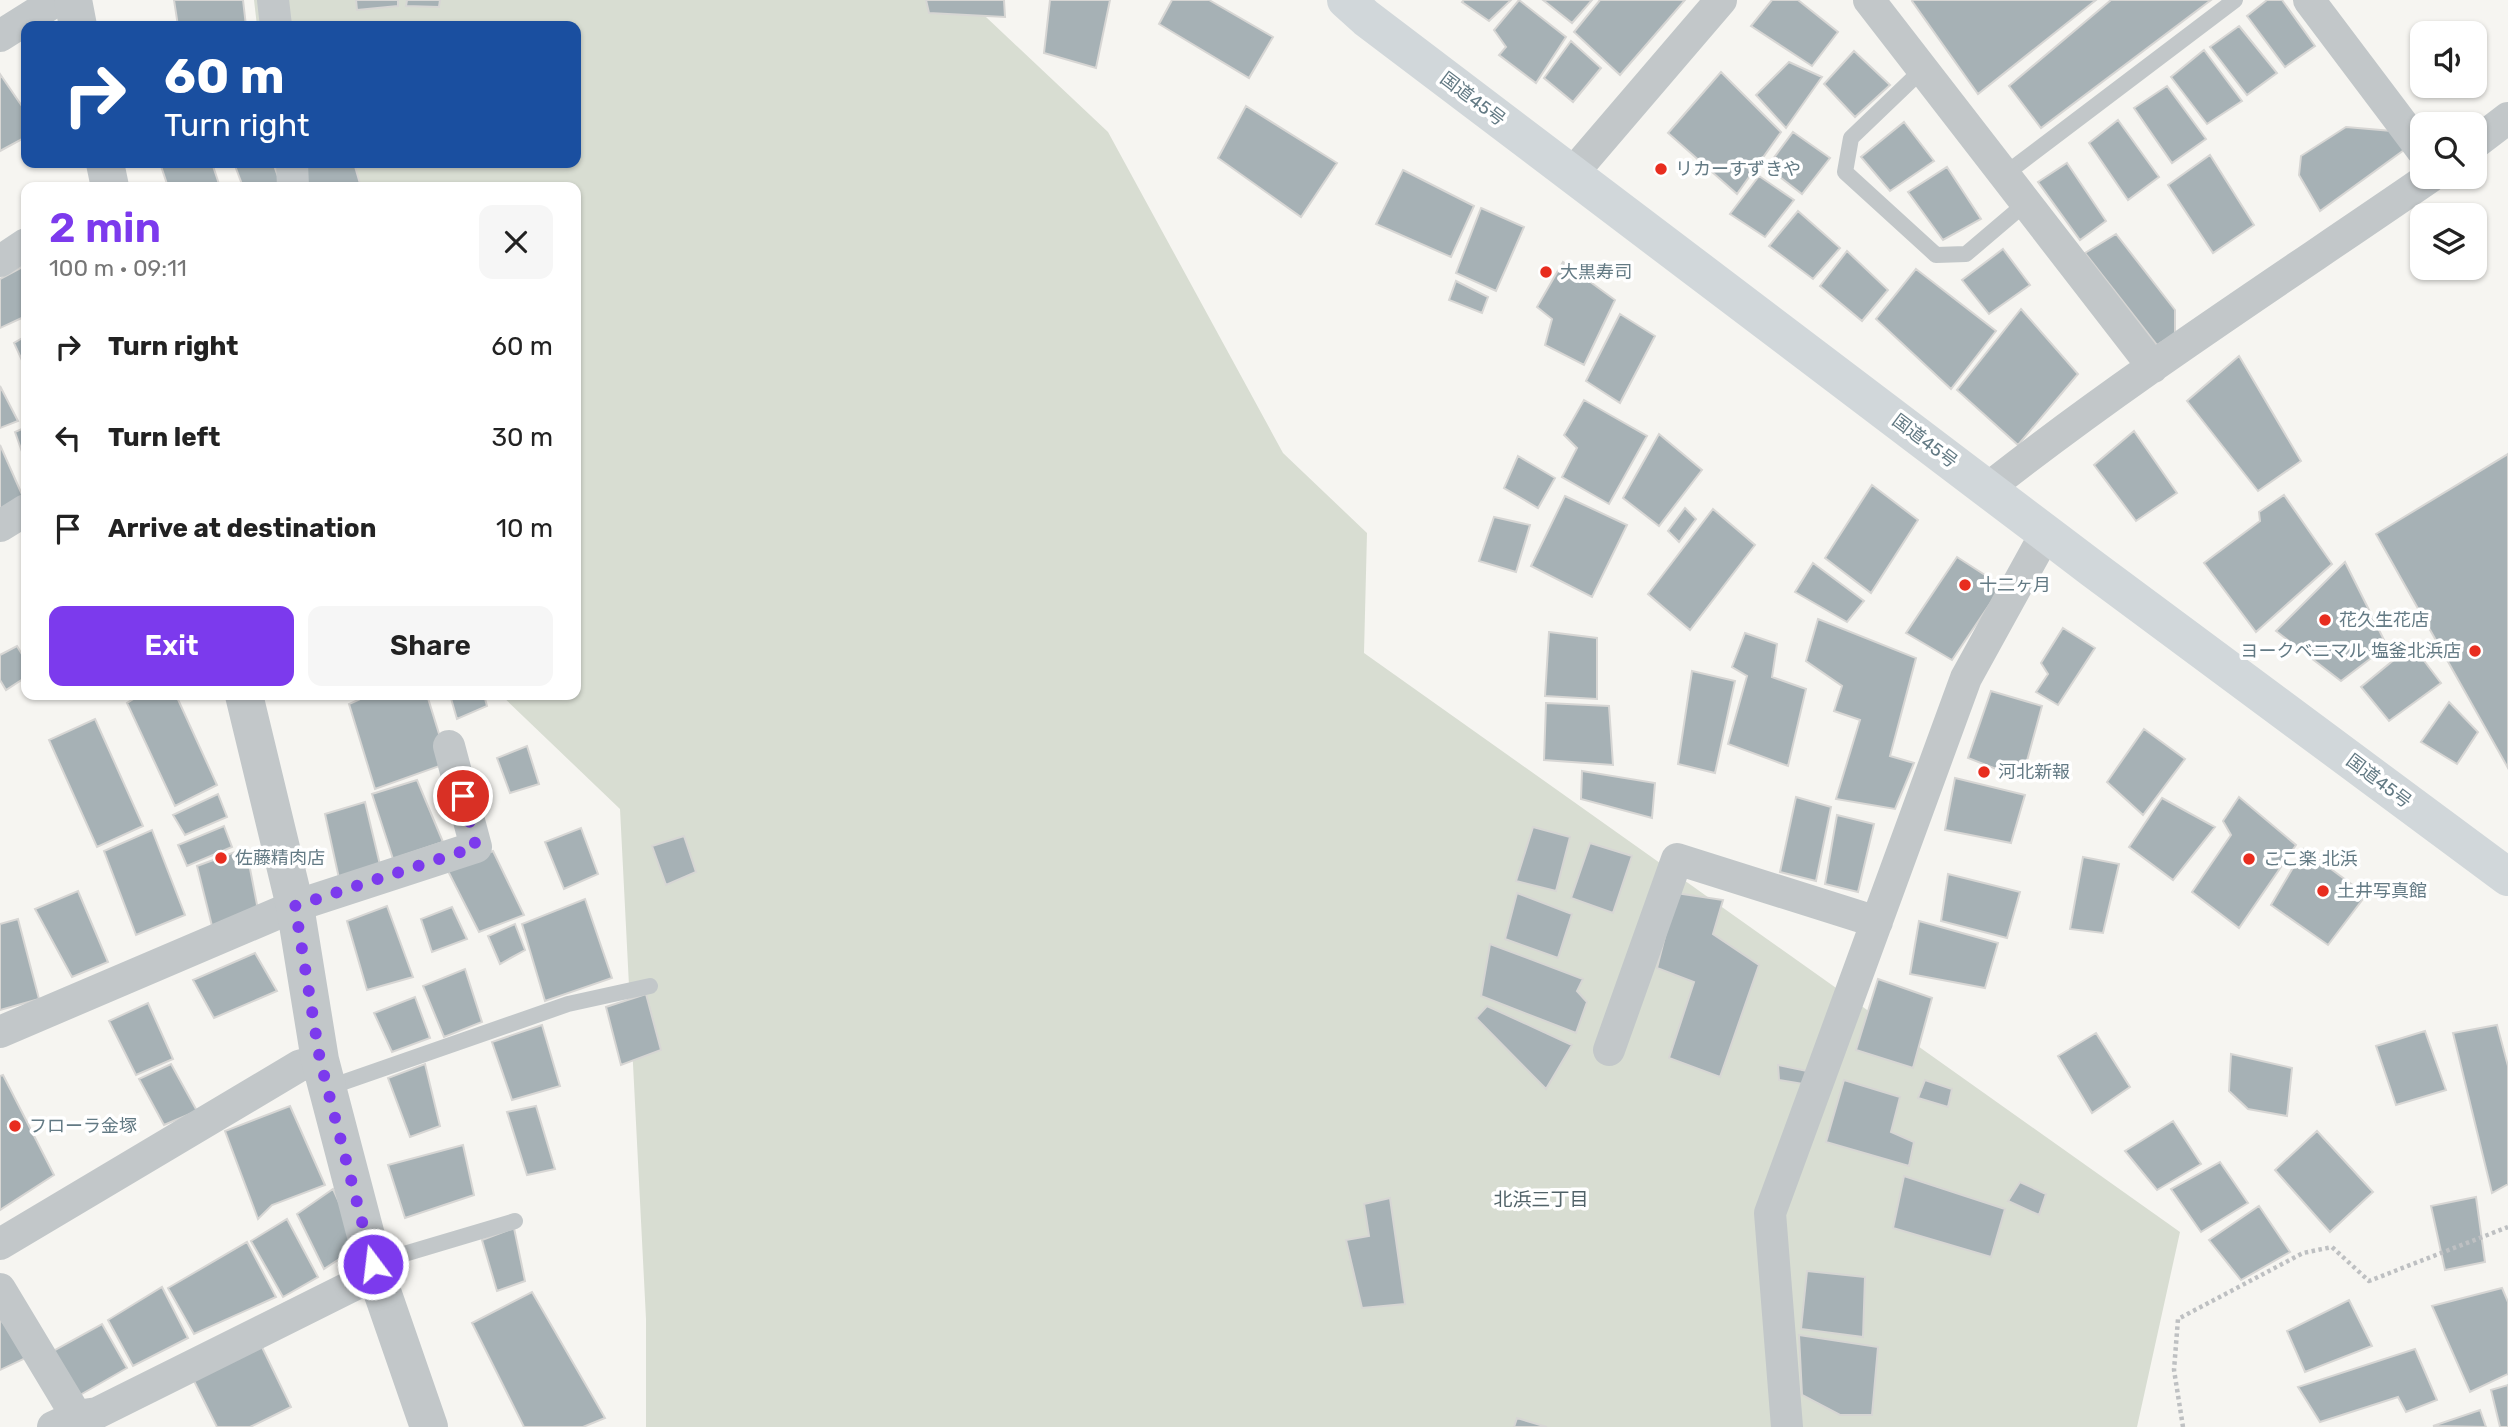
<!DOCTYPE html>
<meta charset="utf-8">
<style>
:root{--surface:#fff;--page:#f6f6f6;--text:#222;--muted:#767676;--accent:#7c3aed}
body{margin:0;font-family:Rubik,"Noto Sans JP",sans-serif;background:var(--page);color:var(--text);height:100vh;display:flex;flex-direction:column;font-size:26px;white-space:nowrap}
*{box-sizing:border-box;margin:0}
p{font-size:23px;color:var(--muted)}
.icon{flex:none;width:38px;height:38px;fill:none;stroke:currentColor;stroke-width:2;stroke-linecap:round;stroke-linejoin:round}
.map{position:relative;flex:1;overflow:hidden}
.side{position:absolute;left:21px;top:182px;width:560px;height:518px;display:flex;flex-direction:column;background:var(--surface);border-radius:14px;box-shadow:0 2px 5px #0004}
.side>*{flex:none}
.top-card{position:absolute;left:21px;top:21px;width:560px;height:147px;border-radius:14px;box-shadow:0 2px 5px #0004;background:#1a4fa0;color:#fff;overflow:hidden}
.fabs{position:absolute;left:2410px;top:21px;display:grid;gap:14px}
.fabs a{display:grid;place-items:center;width:77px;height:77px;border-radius:14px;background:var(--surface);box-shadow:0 2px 5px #0004;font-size:35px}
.pin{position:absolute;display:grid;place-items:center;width:60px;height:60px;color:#fff;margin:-30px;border:4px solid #fff;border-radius:50%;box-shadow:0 2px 7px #0007}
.me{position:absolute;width:77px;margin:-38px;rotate:345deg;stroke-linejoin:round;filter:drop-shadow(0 0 5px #0008)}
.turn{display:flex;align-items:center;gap:24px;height:147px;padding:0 28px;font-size:32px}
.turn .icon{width:91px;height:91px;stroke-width:2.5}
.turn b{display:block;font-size:49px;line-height:60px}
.round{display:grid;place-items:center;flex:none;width:74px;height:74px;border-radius:14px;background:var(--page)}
.head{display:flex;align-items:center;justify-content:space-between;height:119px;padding:0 28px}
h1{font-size:42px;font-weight:600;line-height:52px;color:var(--accent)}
.button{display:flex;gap:14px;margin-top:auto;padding:14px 28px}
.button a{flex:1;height:80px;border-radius:14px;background:var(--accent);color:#fff;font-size:28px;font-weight:600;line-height:80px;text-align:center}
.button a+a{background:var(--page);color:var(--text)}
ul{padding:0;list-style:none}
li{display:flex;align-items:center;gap:21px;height:91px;padding:0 28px}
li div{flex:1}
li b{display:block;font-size:26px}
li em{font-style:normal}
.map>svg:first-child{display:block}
.green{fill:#d8ddd2}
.building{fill:#a6b1b5;stroke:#d7d6d4;stroke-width:2}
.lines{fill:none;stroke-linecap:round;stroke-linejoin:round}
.path{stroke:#bec0c2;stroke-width:4.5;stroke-dasharray:3.5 3.5;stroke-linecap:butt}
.service{stroke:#c2c7c9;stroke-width:16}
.minor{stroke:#c2c7c9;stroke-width:32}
.tertiary{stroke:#c2c7c9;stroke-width:38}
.trunk{stroke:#d1d7da;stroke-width:38}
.route{stroke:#7c3aed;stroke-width:12;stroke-dasharray:0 21.6}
.poi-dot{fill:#e82d1f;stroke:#fff;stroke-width:2.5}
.labels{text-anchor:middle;stroke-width:7;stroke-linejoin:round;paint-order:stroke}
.street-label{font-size:18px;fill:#637a84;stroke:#fff}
.poi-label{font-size:18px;fill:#637a84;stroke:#fff;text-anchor:start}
.neighbourhood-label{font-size:19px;fill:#516268;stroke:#fff}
</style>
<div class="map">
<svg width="2508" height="1427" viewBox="0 0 2508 1427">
<rect width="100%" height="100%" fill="#f6f5f1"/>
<!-- green -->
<path class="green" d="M254 0H968L1108 132 1283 453 1367 533 1364 653 2180 1232 2137 1427H646V1319L620 809 501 695H576V187H277L274 163H576V26H257Z"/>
<!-- building -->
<path class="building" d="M174 0H243L246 26H178Z
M356 0H398V6L357 10Z
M407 0H440L439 7 406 6Z
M926 0H1004L1005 17 929 13Z
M1050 0H1110L1096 68 1044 53Z
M1172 0H1209L1273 37 1249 78 1159 24Z
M1464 0H1511L1489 21 1462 2Z
M1519 0 1566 37 1536 83 1499 55 1506 47 1494 30Z
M1543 0H1592L1572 23Z
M1600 0H1685L1620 75 1574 32Z
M1772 0H1798L1838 32 1812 66 1751 26Z
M1913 0H2096L1978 94 1912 1Z
M2111 0H2211L2041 128 2009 86Z
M2267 0H2282L2315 46 2285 67 2247 16Z
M2239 26 2277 73 2247 95 2210 47Z
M1571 41 1601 68 1573 102 1544 78Z
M2204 50 2242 101 2207 124 2171 77Z
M1854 51 1890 85 1855 117 1824 84Z
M1789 62 1822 77 1786 128 1756 95Z
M1721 72 1781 132 1737 194 1668 133Z
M0 74 26 112V137L0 151Z
M2167 86 2206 139 2172 163 2134 108Z
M1246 106 1337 163 1301 217 1218 158Z
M2118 120 2159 177 2128 200 2089 143Z
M1904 122 1934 161 1890 191 1861 157Z
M2346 127 2392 131 2404 150 2320 211 2299 175 2301 156Z
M1793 132 1830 158 1802 194 1767 167Z
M2210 155 2254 225 2213 253 2168 185Z
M160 163H212L219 184 210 187H168Z
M234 163H273L282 187H243Z
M305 163H354L361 187H302Z
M2067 163 2106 221 2080 240 2038 182Z
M1947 167 1981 219 1943 240 1908 192Z
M1403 170 1474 206 1451 257 1376 224Z
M1759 176 1794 200 1765 237 1730 214Z
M1481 208 1524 227 1496 291 1456 273Z
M1798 211 1840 248 1813 279 1769 246Z
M2116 234 2175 310V334L2157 345 2085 253Z
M2003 249 2030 285 1989 314 1962 280Z
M1847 251 1888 290 1862 321 1820 286Z
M1563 262 1615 300 1584 365 1545 345 1552 319 1537 307Z
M26 265V316L0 328V279Z
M1916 269 1996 331 1951 389 1876 319Z
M1456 281 1488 297 1482 313 1449 300Z
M2021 309 2078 374 2018 445 1957 390Z
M1620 314 1655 336 1620 403 1586 381Z
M26 336V369L14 343Z
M2239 356 2301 461 2258 491 2187 401Z
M0 386 18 421 0 428Z
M1584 400 1647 436 1609 504 1562 477 1577 448 1564 435Z
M26 427V463L15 432Z
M2134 431 2177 493 2136 521 2094 465Z
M1659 434 1702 470 1659 526 1623 498Z
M0 445 24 499 0 511Z
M2508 454V768L2376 534Z
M1518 456 1555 478 1538 508 1504 488Z
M1872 485 1918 520 1871 593 1825 558Z
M2284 495 2332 564 2256 632 2204 563 2260 521 2259 512Z
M1565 496 1627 525 1592 597 1531 566Z
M1685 508 1696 519 1679 542 1668 531Z
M1713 509 1755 545 1690 630 1648 594Z
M1494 517 1530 525 1516 572 1479 561Z
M1957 557 2002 586 1952 660 1906 633Z
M2345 562 2387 646 2341 681 2276 631Z
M1813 563 1864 601 1847 622 1795 592Z
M1818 619 1916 658 1890 756 1914 763 1895 809 1836 799 1860 720 1834 711 1842 686 1806 661Z
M2063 628 2095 648 2058 705 2036 692 2048 674 2041 663Z
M1549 632 1597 638V699L1545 696Z
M1745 633 1777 644 1772 677 1806 689 1788 766 1728 744 1747 676 1732 667Z
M2412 645 2441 683 2389 721 2361 687Z
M17 646 26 661V677L6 690 0 680V655Z
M1692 671 1735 681 1715 773 1678 764Z
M1991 691 2042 706 2022 779 1968 758Z
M140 695H176L217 785 175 806 127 703Z
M369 695H427L448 763 375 789 349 704Z
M450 695H484L487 706 457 719Z
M2449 702 2478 732 2457 764 2421 742Z
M1546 703 1609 706 1613 765 1544 760Z
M95 719 143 826 97 847 49 740Z
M2144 729 2185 759 2143 815 2107 782Z
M527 746 539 784 510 793 497 758Z
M1582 771 1655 783 1652 818 1581 799Z
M1955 778 2025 795 2011 843 1945 830Z
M417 780 443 842 393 859 372 794Z
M218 794 227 817 185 835 173 815Z
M1796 797 1831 807 1816 881 1780 872Z
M2239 797 2296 845 2239 928 2192 892 2231 835 2223 821Z
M2162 798 2215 827 2173 880 2129 847Z
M365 802 381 869 340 883 325 814Z
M1837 815 1874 824 1858 892 1825 884Z
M224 826 232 847 187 866 178 845Z
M1533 827 1570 837 1556 891 1516 881Z
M581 828 598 874 564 889 545 842Z
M152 830 185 915 136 935 104 851Z
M684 836 696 872 666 885 652 846Z
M1590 843 1632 856 1613 913 1571 898Z
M246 848 258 910 213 930 197 866Z
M2304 849 2366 895 2328 945 2271 905Z
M493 851 524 915 479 932 447 869Z
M2083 857 2119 864 2103 933 2070 929Z
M1948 874 2020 892 2007 938 1941 921Z
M78 891 108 962 72 977 35 909Z
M1517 893 1572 914 1558 958 1505 939Z
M1676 893 1723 900 1713 934 1759 965 1720 1077 1669 1058 1694 982 1657 968Z
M585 899 612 978 545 1001 522 924Z
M387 906 413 977 367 990 347 921Z
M452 907 467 939 432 952 421 919Z
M18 919 39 999 0 1010V924Z
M1919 921 1998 943 1985 988 1910 974Z
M515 924 525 950 500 964 488 936Z
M1490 944 1583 979 1577 991 1587 1002 1576 1033 1481 996Z
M255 953 277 991 214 1018 193 980Z
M465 969 482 1022 444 1037 423 986Z
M1878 979 1932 998 1913 1068 1856 1050Z
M646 994 661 1050 621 1065 606 1007Z
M415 997 430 1038 392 1052 374 1013Z
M148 1003 173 1059 136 1075 109 1021Z
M1487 1006 1572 1045 1546 1089 1476 1018Z
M542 1025 560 1086 512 1100 492 1042Z
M2497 1025 2508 1066V1184L2492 1193 2453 1033Z
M2425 1031 2446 1090 2396 1105 2376 1046Z
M2096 1033 2130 1087 2092 1113 2058 1056Z
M2231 1054 2292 1068 2287 1116 2248 1109 2229 1091Z
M171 1064 197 1111 164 1125 139 1079Z
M425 1064 440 1126 410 1137 388 1078Z
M1778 1065 1807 1071 1803 1084 1779 1080Z
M3 1075 54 1175 0 1210V1076Z
M1844 1080 1900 1097 1891 1132 1914 1142 1909 1166 1826 1142Z
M1925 1080 1952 1089 1948 1107 1918 1098Z
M290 1106 325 1185 272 1205 258 1219 225 1131Z
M536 1106 555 1169 527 1175 507 1112Z
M2173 1121 2201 1164 2157 1190 2125 1151Z
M2317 1131 2373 1192 2330 1232 2275 1170Z
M463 1145 474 1195 405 1218 388 1165Z
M2220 1162 2248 1203 2201 1232 2171 1189Z
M1904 1176 2005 1209 1991 1257 1893 1228Z
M2020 1182 2046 1194 2039 1215 2008 1201Z
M333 1189 359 1246 324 1269 297 1214Z
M2476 1197 2485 1262 2445 1270 2431 1206Z
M1390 1198 1405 1304 1362 1308 1346 1240 1369 1236 1364 1204Z
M2259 1206 2290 1252 2241 1280 2209 1240Z
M287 1219 318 1277 283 1297 251 1241Z
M514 1228 525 1281 497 1291 482 1240Z
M247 1242 276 1297 194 1334 168 1288Z
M1807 1271 1865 1277 1863 1337 1801 1329Z
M162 1287 188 1338 133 1366 108 1320Z
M2502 1288 2508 1302V1374L2470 1392 2432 1306Z
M532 1292 605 1418 583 1427H524L472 1323Z
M2349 1300 2372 1346 2305 1372 2287 1331Z
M0 1319 30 1356 0 1370Z
M102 1324 127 1368 80 1395 53 1351Z
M1799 1335 1878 1347 1872 1415H1840L1802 1395Z
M259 1341 291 1407 250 1427H217L191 1375Z
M2415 1349 2437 1400 2406 1412 2398 1397 2320 1422 2298 1387Z
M2508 1385V1427H2500L2491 1390Z
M2480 1410 2486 1427 2433 1426Z
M1517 1418 1547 1427H1514Z"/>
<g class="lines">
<!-- path -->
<path class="path" d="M2183 1427 2174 1370 2178 1319 2303 1253 2332 1247 2369 1281 2508 1227"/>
<!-- service -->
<path class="service" d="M1923 69 1851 138 1845 172 1936 255 1966 254 2026 203
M2004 175 2235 0
M327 1088 568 1004 650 986
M374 1263 515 1221"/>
<!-- minor -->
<path class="minor" d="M273 0 276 26
M1869 0 2153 367
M2309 0 2422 150
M0 36 57 0
M2474 144 2508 118
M292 163 293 187
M1572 174 1721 0
M0 261 26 244
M1987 489C2129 377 2282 279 2430 177
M0 526 26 510
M0 1032 295 906 476 847 449 746
M1609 1050 1677 859 1877 922
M0 1244 299 1066 320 1060
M0 1289 83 1427
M53 1427 77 1416 97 1413 376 1274
M1787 1427 1770 1213 1966 678 2046 533"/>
<!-- tertiary -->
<path class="tertiary" d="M73 0 78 26
M105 163 110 187
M244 695 295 906 320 1060 376 1274 429 1427"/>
<!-- trunk -->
<path class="trunk" d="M1346 0 1366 18 2093 569 2508 877"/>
</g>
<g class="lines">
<!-- route -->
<path class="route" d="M373 1264 320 1060 295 906 476 847 463 796"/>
</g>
<!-- markers -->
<g class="poi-dot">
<circle cx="1661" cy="169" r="7"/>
<circle cx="1546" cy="272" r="7"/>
<circle cx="1965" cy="585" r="7"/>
<circle cx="2325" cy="620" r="7"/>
<circle cx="2475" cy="651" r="7"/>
<circle cx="1984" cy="772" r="7"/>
<circle cx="221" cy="858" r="7"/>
<circle cx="2249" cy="859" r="7"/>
<circle cx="2323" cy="891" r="7"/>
<circle cx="15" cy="1126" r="7"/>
</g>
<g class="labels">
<!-- street labels -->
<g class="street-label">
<text transform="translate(1473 99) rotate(37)" y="6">国道45号</text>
<text transform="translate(1925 441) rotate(37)" y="6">国道45号</text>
<text transform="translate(2379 781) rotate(37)" y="6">国道45号</text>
</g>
<!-- poi labels -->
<g class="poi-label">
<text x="1675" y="175">リカーすずきや</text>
<text x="1560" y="278">大黒寿司</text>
<text x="1979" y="591">十二ヶ月</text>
<text x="2339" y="626">花久生花店</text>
<text x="2461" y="657" text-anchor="end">ヨークベニマル 塩釜北浜店</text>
<text x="1998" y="778">河北新報</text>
<text x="235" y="864">佐藤精肉店</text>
<text x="2263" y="865">ここ楽 北浜</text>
<text x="2337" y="897">土井写真館</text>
<text x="29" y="1132">フローラ金塚</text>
</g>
<!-- neighbourhood labels -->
<g class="neighbourhood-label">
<text x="1541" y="1206">北浜三丁目</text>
</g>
</g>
</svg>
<div class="fabs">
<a><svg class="icon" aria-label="sound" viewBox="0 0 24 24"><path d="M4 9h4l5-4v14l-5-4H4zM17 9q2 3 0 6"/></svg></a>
<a><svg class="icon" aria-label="search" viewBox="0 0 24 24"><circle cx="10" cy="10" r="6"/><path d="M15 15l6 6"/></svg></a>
<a><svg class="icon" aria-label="layers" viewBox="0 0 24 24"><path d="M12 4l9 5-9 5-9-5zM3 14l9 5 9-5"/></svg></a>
</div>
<div class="pin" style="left:463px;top:796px;background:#d93025"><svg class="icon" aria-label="arrive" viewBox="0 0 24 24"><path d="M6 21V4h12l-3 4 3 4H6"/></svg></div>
<svg class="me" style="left:373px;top:1264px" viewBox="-20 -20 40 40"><circle r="17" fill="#7c3aed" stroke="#fff" stroke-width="3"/><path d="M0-11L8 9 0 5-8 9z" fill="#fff"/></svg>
<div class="top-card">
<div class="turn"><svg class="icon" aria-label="right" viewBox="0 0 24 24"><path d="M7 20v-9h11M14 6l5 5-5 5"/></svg><div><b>60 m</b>Turn right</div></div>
</div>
<section class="side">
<div class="head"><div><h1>2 min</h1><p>100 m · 09:11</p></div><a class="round"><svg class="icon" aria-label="close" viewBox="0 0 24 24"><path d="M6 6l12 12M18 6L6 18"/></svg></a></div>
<ul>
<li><svg class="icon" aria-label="right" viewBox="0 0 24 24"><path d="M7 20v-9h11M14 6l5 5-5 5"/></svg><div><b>Turn right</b></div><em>60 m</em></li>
<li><svg class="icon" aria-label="left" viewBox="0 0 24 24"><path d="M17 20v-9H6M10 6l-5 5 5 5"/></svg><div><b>Turn left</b></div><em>30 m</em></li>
<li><svg class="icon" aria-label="arrive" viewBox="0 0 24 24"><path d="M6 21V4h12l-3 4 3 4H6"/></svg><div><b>Arrive at destination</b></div><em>10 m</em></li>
</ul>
<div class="button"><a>Exit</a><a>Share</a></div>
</section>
</div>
